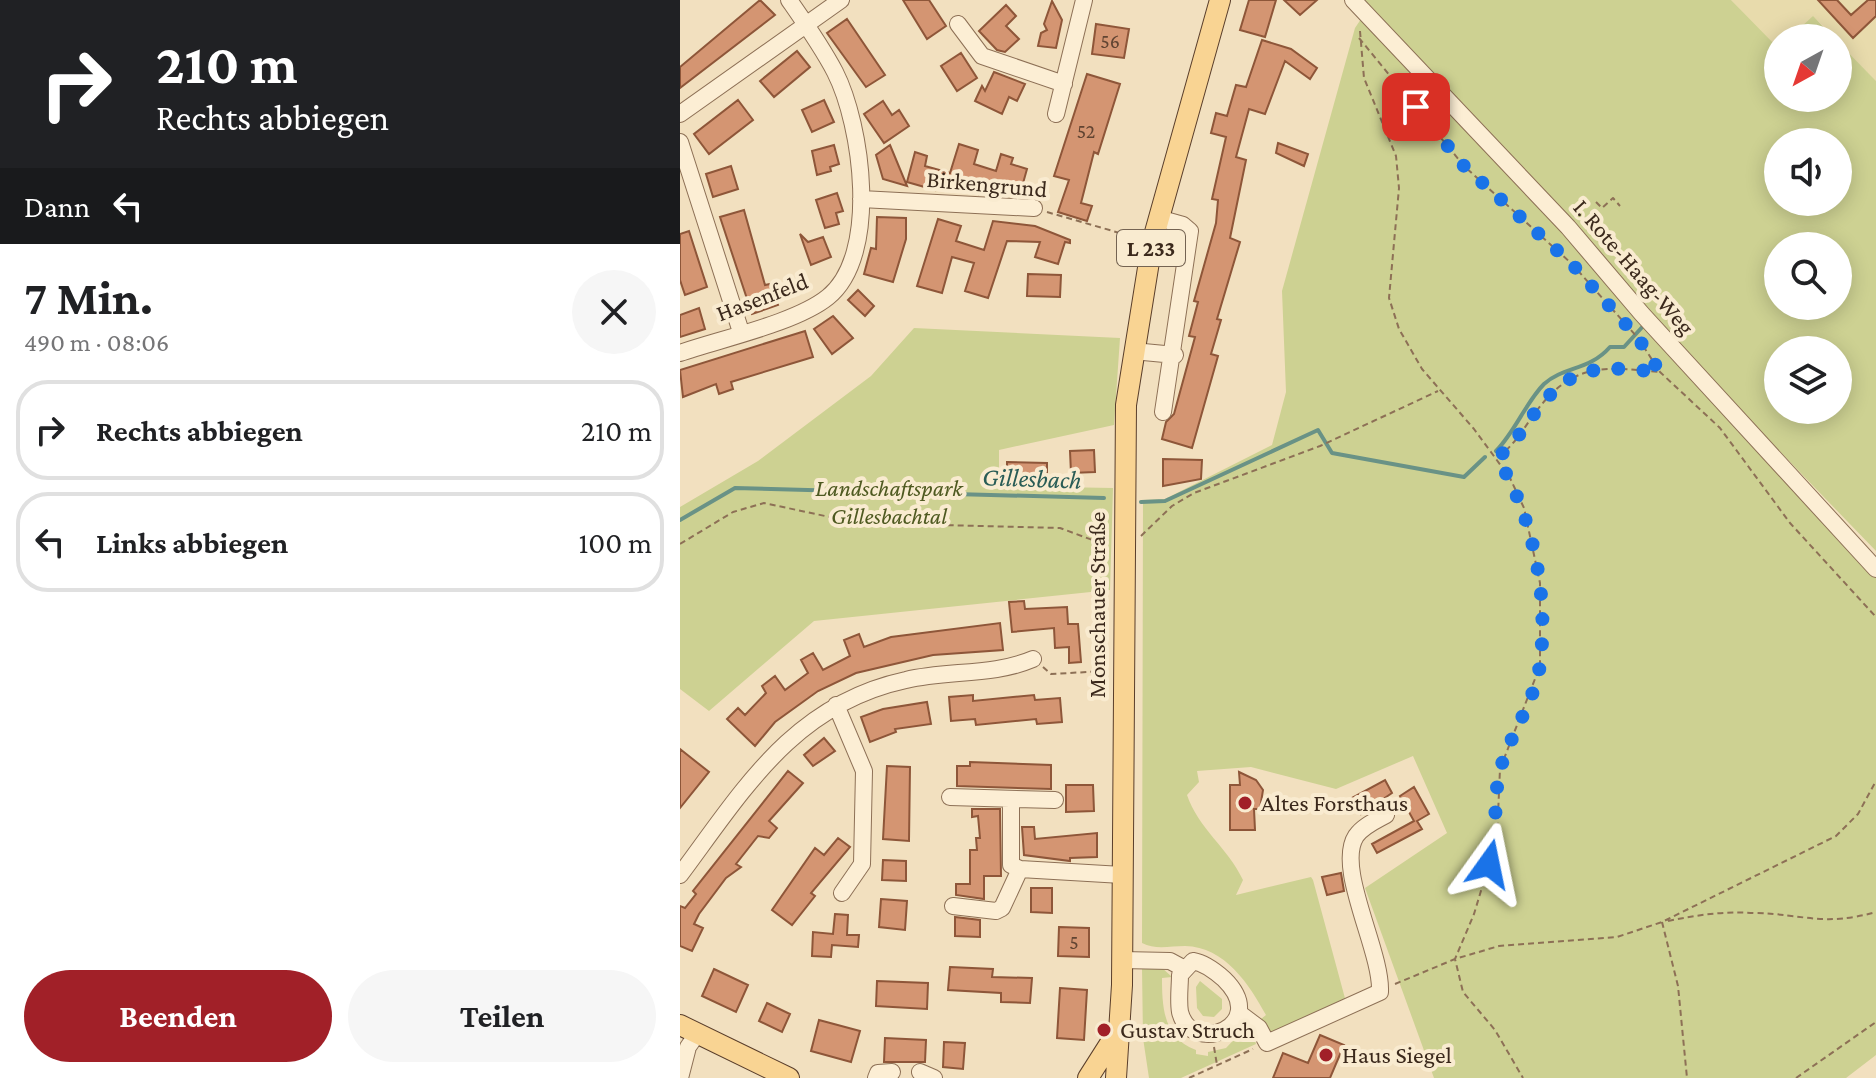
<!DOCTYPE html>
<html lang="de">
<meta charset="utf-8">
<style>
:root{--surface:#fff;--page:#f6f6f6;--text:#202124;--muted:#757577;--line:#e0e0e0;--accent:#a12028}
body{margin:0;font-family:"Crimson Pro",serif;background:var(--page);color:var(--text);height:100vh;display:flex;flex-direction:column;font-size:30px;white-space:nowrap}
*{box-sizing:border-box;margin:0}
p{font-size:26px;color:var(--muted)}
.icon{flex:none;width:44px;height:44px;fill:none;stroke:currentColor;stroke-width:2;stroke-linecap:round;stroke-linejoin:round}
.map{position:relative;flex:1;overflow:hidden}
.sheet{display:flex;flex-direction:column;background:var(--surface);width:680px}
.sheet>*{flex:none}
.banner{background:#202124;color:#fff;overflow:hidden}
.needle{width:52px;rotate:220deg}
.buttons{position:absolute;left:1084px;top:24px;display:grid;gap:16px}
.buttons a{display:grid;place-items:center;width:88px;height:88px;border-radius:50%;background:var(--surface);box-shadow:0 4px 20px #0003;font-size:40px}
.pin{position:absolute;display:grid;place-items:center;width:68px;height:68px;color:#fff;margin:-34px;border-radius:16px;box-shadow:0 4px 12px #0006}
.me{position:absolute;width:88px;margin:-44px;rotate:12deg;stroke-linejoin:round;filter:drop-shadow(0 0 6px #0008)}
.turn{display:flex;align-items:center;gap:28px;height:168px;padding:0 24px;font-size:36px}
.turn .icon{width:104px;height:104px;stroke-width:2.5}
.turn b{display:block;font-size:56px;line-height:68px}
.then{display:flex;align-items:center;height:76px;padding:0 24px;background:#0003;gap:16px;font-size:30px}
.round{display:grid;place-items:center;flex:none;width:84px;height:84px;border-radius:42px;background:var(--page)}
.head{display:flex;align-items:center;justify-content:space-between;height:136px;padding:0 24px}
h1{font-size:48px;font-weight:700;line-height:60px}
.action{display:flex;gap:16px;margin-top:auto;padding:16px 24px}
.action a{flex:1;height:92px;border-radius:48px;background:var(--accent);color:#fff;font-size:32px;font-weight:700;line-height:92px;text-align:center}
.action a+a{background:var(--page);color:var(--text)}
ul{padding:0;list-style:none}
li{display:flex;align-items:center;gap:24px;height:100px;margin:0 16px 12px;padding:0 8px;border:4px solid var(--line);border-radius:32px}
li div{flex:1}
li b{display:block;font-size:30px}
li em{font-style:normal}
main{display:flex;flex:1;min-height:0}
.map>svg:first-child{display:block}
.farmland{fill:#e8dbac}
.green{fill:#cdd192;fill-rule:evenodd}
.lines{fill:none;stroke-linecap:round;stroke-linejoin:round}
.stream{stroke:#699286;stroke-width:4}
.building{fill:#d49572;stroke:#8e5639;stroke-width:2}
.minor-casing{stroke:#8d7056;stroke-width:18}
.major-casing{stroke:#5a3e2b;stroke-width:22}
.path{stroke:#8d7056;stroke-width:2;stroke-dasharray:6 4;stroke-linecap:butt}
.minor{stroke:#fceed4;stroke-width:16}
.major{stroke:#f9d493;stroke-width:20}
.route{stroke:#1a73e8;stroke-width:14;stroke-dasharray:0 25.2}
.poi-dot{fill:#a12028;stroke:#f9ebd0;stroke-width:3}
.labels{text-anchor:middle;stroke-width:8;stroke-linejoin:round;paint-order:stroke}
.number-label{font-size:20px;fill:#614432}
.shield{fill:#f9ebd0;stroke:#746352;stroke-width:2}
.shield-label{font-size:22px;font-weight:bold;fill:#3b291c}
.street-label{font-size:24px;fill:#3b291c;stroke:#f9ebd0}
.park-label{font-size:24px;font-style:italic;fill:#4e5920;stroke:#f9ebd0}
.poi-label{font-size:24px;fill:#3b291c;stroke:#f9ebd0;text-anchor:start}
.water-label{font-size:26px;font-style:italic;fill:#295c56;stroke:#f9ebd0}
</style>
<main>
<section class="sheet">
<div class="banner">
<div class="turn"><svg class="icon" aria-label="right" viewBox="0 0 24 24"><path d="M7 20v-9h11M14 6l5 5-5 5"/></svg><div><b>210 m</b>Rechts abbiegen</div></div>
<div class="then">Dann<svg class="icon" aria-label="left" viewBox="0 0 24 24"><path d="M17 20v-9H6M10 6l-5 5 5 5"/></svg></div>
</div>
<div class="head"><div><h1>7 Min.</h1><p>490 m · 08:06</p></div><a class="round"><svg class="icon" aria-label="close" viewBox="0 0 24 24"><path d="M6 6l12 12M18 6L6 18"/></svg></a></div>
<ul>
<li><svg class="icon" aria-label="right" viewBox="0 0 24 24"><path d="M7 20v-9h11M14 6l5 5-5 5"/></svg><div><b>Rechts abbiegen</b></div><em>210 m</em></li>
<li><svg class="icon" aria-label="left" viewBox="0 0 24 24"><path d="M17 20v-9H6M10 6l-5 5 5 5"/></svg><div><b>Links abbiegen</b></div><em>100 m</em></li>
</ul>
<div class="action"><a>Beenden</a><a>Teilen</a></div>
</section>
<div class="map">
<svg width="1196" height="1078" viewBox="0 0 1196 1078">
<rect width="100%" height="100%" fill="#f2e0bf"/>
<!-- farmland -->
<path class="farmland" d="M1051 0H1196V81L1158 42V38L1133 17 1109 38H1098L1096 49Z"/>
<!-- green -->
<path class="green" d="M684 0H1051L1098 48V98H1158V42L1196 81V551L965 312 872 201ZM1098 142H1158V202H1098ZM1098 246H1158V306H1098ZM1098 350H1158V410H1098Z
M1133 16 1154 38H1109Z
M681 19 865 207 1196 575V1055L1166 1078H754L685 888 767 833 733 756 656 789 571 767 517 771 519 782 507 795C518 828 548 848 563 880L556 895 631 877 633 880 666 1002 594 1036 586 1030 581 1019 586 1015C569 984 545 947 505 946 490 946 475 950 462 943L463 500 485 499 592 445 606 392 602 291 675 28Z
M234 328 440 338 434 425 319 450V486L433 488 430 590 134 621 29 711 0 689V507L78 461 191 376Z
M480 966 492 977 482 978C482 1009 484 1038 516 1050V1054L528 1056V1052L546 1048 566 1027 571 1028 576 1044 501 1078H469L463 1038 462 968Z
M520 981 542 999V1009L534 1017 523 1016 517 1008 516 987Z"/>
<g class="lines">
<!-- stream -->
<path class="stream" d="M816 451C835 432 846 402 864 384 884 366 909 371 930 347H944L965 324
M461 502 485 501 638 430 652 453 784 477 805 457
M0 520 55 488 424 498"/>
</g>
<!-- building -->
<path class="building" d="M80 0 95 15 0 88V67Z
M223 0H249L266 26 247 39Z
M569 0H596L585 37 560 30Z
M604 0H637L620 15Z
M1138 0H1157L1171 15 1188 0H1196V16L1173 38Z
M372 1 382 20 376 48 358 46 361 33 367 30 364 24Z
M326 5 336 16 326 26 339 39 325 52 317 50 299 31Z
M167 19 205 75 186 87 147 33Z
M416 24 449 29 444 58 412 54Z
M582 40 611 49 637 68 630 79 605 61 585 114 569 109 556 157 566 160 550 238 560 242 537 319 541 320 531 354 538 356 512 448 482 439 486 422 494 414 515 337 509 336 518 302 514 301 536 223 538 200 532 199 546 137 531 133 536 113 547 116 556 85 566 87Z
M117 51 130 67 94 97 80 81Z
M281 53 297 78 277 91 261 66Z
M314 72 345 84 337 101 329 97 322 114 295 101 302 86 305 91Z
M407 74 440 84 418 154 414 152 401 203 412 206 407 221 378 212 389 180 374 176Z
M58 100 73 120 29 154 14 134Z
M144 100 154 122 132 132 122 110Z
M203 101 212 115 219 110 229 126 204 143 184 114Z
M598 143 628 154 624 166 596 153Z
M279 144 298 150 294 164 316 171 321 154 333 158 331 164 347 169 340 194 302 182 298 194 257 182 255 190 227 182 235 152 247 156 245 166 270 173Z
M154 145 159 164 150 167 151 171 137 175 132 151Z
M210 145 227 186 203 179 196 155Z
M51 166 58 189 33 197 26 174Z
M157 193 163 211 156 213 159 224 145 228 136 200Z
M64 210 85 285 90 284 98 305 72 314 40 217Z
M197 217 226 218V239L213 282 184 274 191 248 196 249Z
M258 219 281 226 276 241 304 250 313 221 355 226 390 240V243L385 242 378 264 355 257 360 242 327 241 308 298 285 291 294 263 272 257 262 293 237 286Z
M9 231 27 287 5 295 0 280V234Z
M120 234 128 242 143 237 151 257 131 265Z
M348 274 381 275 380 297 347 296Z
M178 290 194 306 185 316 168 300Z
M19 308 25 329 0 337V315Z
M153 316 173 338 152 354 134 329Z
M125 331 133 357 51 382 53 389 39 394 36 384 3 397 0 370Z
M414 450 415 472 391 473 390 451Z
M483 459 522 460 521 479 483 486Z
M327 462 367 463V477L327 476Z
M344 601 345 609 387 607 388 624H398L401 662 389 663V647L375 648 374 628 332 632 329 602Z
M320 623 323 650 253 655 176 673 138 691 95 722 75 746 47 719 58 708 65 715 86 693 82 686 95 676 105 690 128 673 121 660 133 653 143 670 170 656 164 640 179 634 184 647 211 637Z
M293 695V701L354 695 355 700 380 698 382 722 357 724 356 719 296 725 295 719 271 721 269 697Z
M247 702 251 724 215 729 216 732 190 742 181 717 203 709Z
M144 738 155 751 133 766 124 755Z
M0 749 29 772 0 808Z
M290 762 371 765V789L277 786V766H290Z
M207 766 230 767 229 841 203 839Z
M108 771 123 783 89 821 97 828 89 838 78 836 56 864 61 867 46 878 19 914 14 924 23 928 12 951 0 946V906L5 908 16 894 13 891Z
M559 772 576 780 583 790 580 809H574L575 830H550V785H560Z
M705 780 712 793 681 814 672 798Z
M386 785H413L414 811 386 812Z
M734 787 749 814 737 821 742 829 697 853 692 844 734 821 720 796Z
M292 809H320L321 876H304V899L276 895V884H290V850H297L296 838H300L298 816 292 817Z
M342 827H354L355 839 417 833V857L390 858V861L344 855Z
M158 838 170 847 131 893 135 896 112 925 92 910 135 848 144 855Z
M203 860 226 861V881L202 880Z
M661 873 664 891 647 895 642 877Z
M351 888H372V913L351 912Z
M201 899 227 901 225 930 199 927Z
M155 914 168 915 167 935H179L178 947 152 945 151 957 132 956 133 932 153 934Z
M275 917 300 920V937L275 936Z
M379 927 409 928V957L378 956Z
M270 967 313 969 312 977 352 978 350 1003 321 1002V993L268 990Z
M34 969 68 985 56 1012 22 996Z
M197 981 248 983 247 1009 196 1006Z
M380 988 407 990 404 1040 377 1038Z
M87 1003 110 1014 102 1032 79 1021Z
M139 1020 180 1031 171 1062 131 1051Z
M640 1035 664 1045 650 1078H593L603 1053 628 1063Z
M205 1038 246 1040 245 1062H204Z
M264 1042 285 1043 283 1069 263 1067Z"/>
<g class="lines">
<defs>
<path id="minor" d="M673 0 888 227 962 314 1196 569
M278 24 302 56 384 84
M0 114 161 0
M376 114 404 0
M0 142 61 332
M181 199 354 208
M478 218 503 225 510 231 483 412
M453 351 495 355
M0 353C40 339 116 323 148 297 200 255 182 125 155 72 142 47 125 23 109 0
M156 705 184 771 182 864 162 893
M270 797 375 800
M340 869 442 875
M0 875C64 789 114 704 226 680 268 670 313 676 353 659
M273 906 316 911 322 908 340 869 331 865V799
M442 960 490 961 503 968
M513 961C525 963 535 971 544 979 592 1026 511 1057 500 1012 498 1000 500 986 500 975Z
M559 1013 579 1028 587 1043 700 992C702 951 655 868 676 836 683 826 695 821 706 815
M240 1072 254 1078
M0 1078 8 1047 17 1034
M196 1078 198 1073 212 1072"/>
<path id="major" d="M0 1025 109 1078
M408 1078 436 1034
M436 1078 442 985 446 405 472 243 540 0"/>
</defs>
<!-- minor casing -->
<use href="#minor" class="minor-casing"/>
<!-- major casing -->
<use href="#major" class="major-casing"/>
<!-- path -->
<path class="path" d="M680 31 684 78 716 156 719 188 709 298 719 329 742 369 794 429 830 478 844 508 860 583V666L820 769 817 838 794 914 775 959 783 992 815 1030 843 1078
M679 38 784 166 892 264 958 338 980 372 1040 428 1110 523 1196 617
M916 202 922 208 933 198 940 206
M367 212 457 238
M818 457C836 444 844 427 858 409 894 362 926 367 980 372
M461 536 492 506 514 493 640 446 758 391
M0 544 53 512 84 503 178 523 380 528 426 545
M363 667 371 674 426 671
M988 921C1017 915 1044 911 1074 913 1125 914 1142 927 1196 912
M982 922 998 986 1007 1078
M715 984 775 959 819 946 937 937 982 922 1156 836 1178 814 1196 781
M534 1047 537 1065
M509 1078 573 1049
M1116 1078 1196 1022"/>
<!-- minor -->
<use href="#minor" class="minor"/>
<!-- major -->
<use href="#major" class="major"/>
</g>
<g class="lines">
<!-- route -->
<path class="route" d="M736 107 784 166 892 264 958 338 980 372C924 367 895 361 857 410 844 427 835 444 817 458 853 515 869 596 860 664 856 699 831 733 821 767 812 797 819 831 809 864"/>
</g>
<!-- markers -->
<g class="poi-dot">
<circle cx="565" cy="803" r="8"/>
<circle cx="424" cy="1030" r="8"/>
<circle cx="646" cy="1055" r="8"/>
</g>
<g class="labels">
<!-- number labels -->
<g class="number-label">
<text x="430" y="48">56</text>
<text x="406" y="138">52</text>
<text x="394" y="949">5</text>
</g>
<!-- shield labels -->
<rect class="shield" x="437" y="230" width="68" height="36" rx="6"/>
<g class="shield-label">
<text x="471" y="256">L 233</text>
</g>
<!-- street labels -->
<g class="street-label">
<text transform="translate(307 184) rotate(5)" y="8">Birkengrund</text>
<text transform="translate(954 267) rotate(49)" y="8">I. Rote-Haag-Weg</text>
<text transform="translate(82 297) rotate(-21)" y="8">Hasenfeld</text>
<text transform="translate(417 605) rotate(-90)" y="8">Monschauer Straße</text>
</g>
<!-- park labels -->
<g class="park-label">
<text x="209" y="496">Landschaftspark<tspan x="209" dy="28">Gillesbachtal</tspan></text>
</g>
<!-- poi labels -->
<g class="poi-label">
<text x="581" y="811">Altes Forsthaus</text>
<text x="440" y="1038">Gustav Struch</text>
<text x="662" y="1063">Haus Siegel</text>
</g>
<!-- water labels -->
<g class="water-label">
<text transform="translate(352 478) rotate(2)" y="9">Gillesbach</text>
</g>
</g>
</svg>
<div class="buttons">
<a><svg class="needle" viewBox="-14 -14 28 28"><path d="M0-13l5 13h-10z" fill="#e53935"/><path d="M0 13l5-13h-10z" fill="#757577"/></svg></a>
<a><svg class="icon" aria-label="sound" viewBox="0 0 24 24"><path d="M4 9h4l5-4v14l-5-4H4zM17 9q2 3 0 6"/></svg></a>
<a><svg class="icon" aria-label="search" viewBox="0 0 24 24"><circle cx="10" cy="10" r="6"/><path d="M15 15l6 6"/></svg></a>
<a><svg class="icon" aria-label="layers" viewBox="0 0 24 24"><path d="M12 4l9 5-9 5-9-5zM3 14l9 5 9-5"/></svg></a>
</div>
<div class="pin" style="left:736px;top:107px;background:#d93025"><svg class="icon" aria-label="arrive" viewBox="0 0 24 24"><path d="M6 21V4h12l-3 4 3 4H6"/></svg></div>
<svg class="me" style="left:809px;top:864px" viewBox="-20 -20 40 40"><path d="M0-17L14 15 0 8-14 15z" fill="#1a73e8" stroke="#fff" stroke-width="4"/></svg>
</div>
</main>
